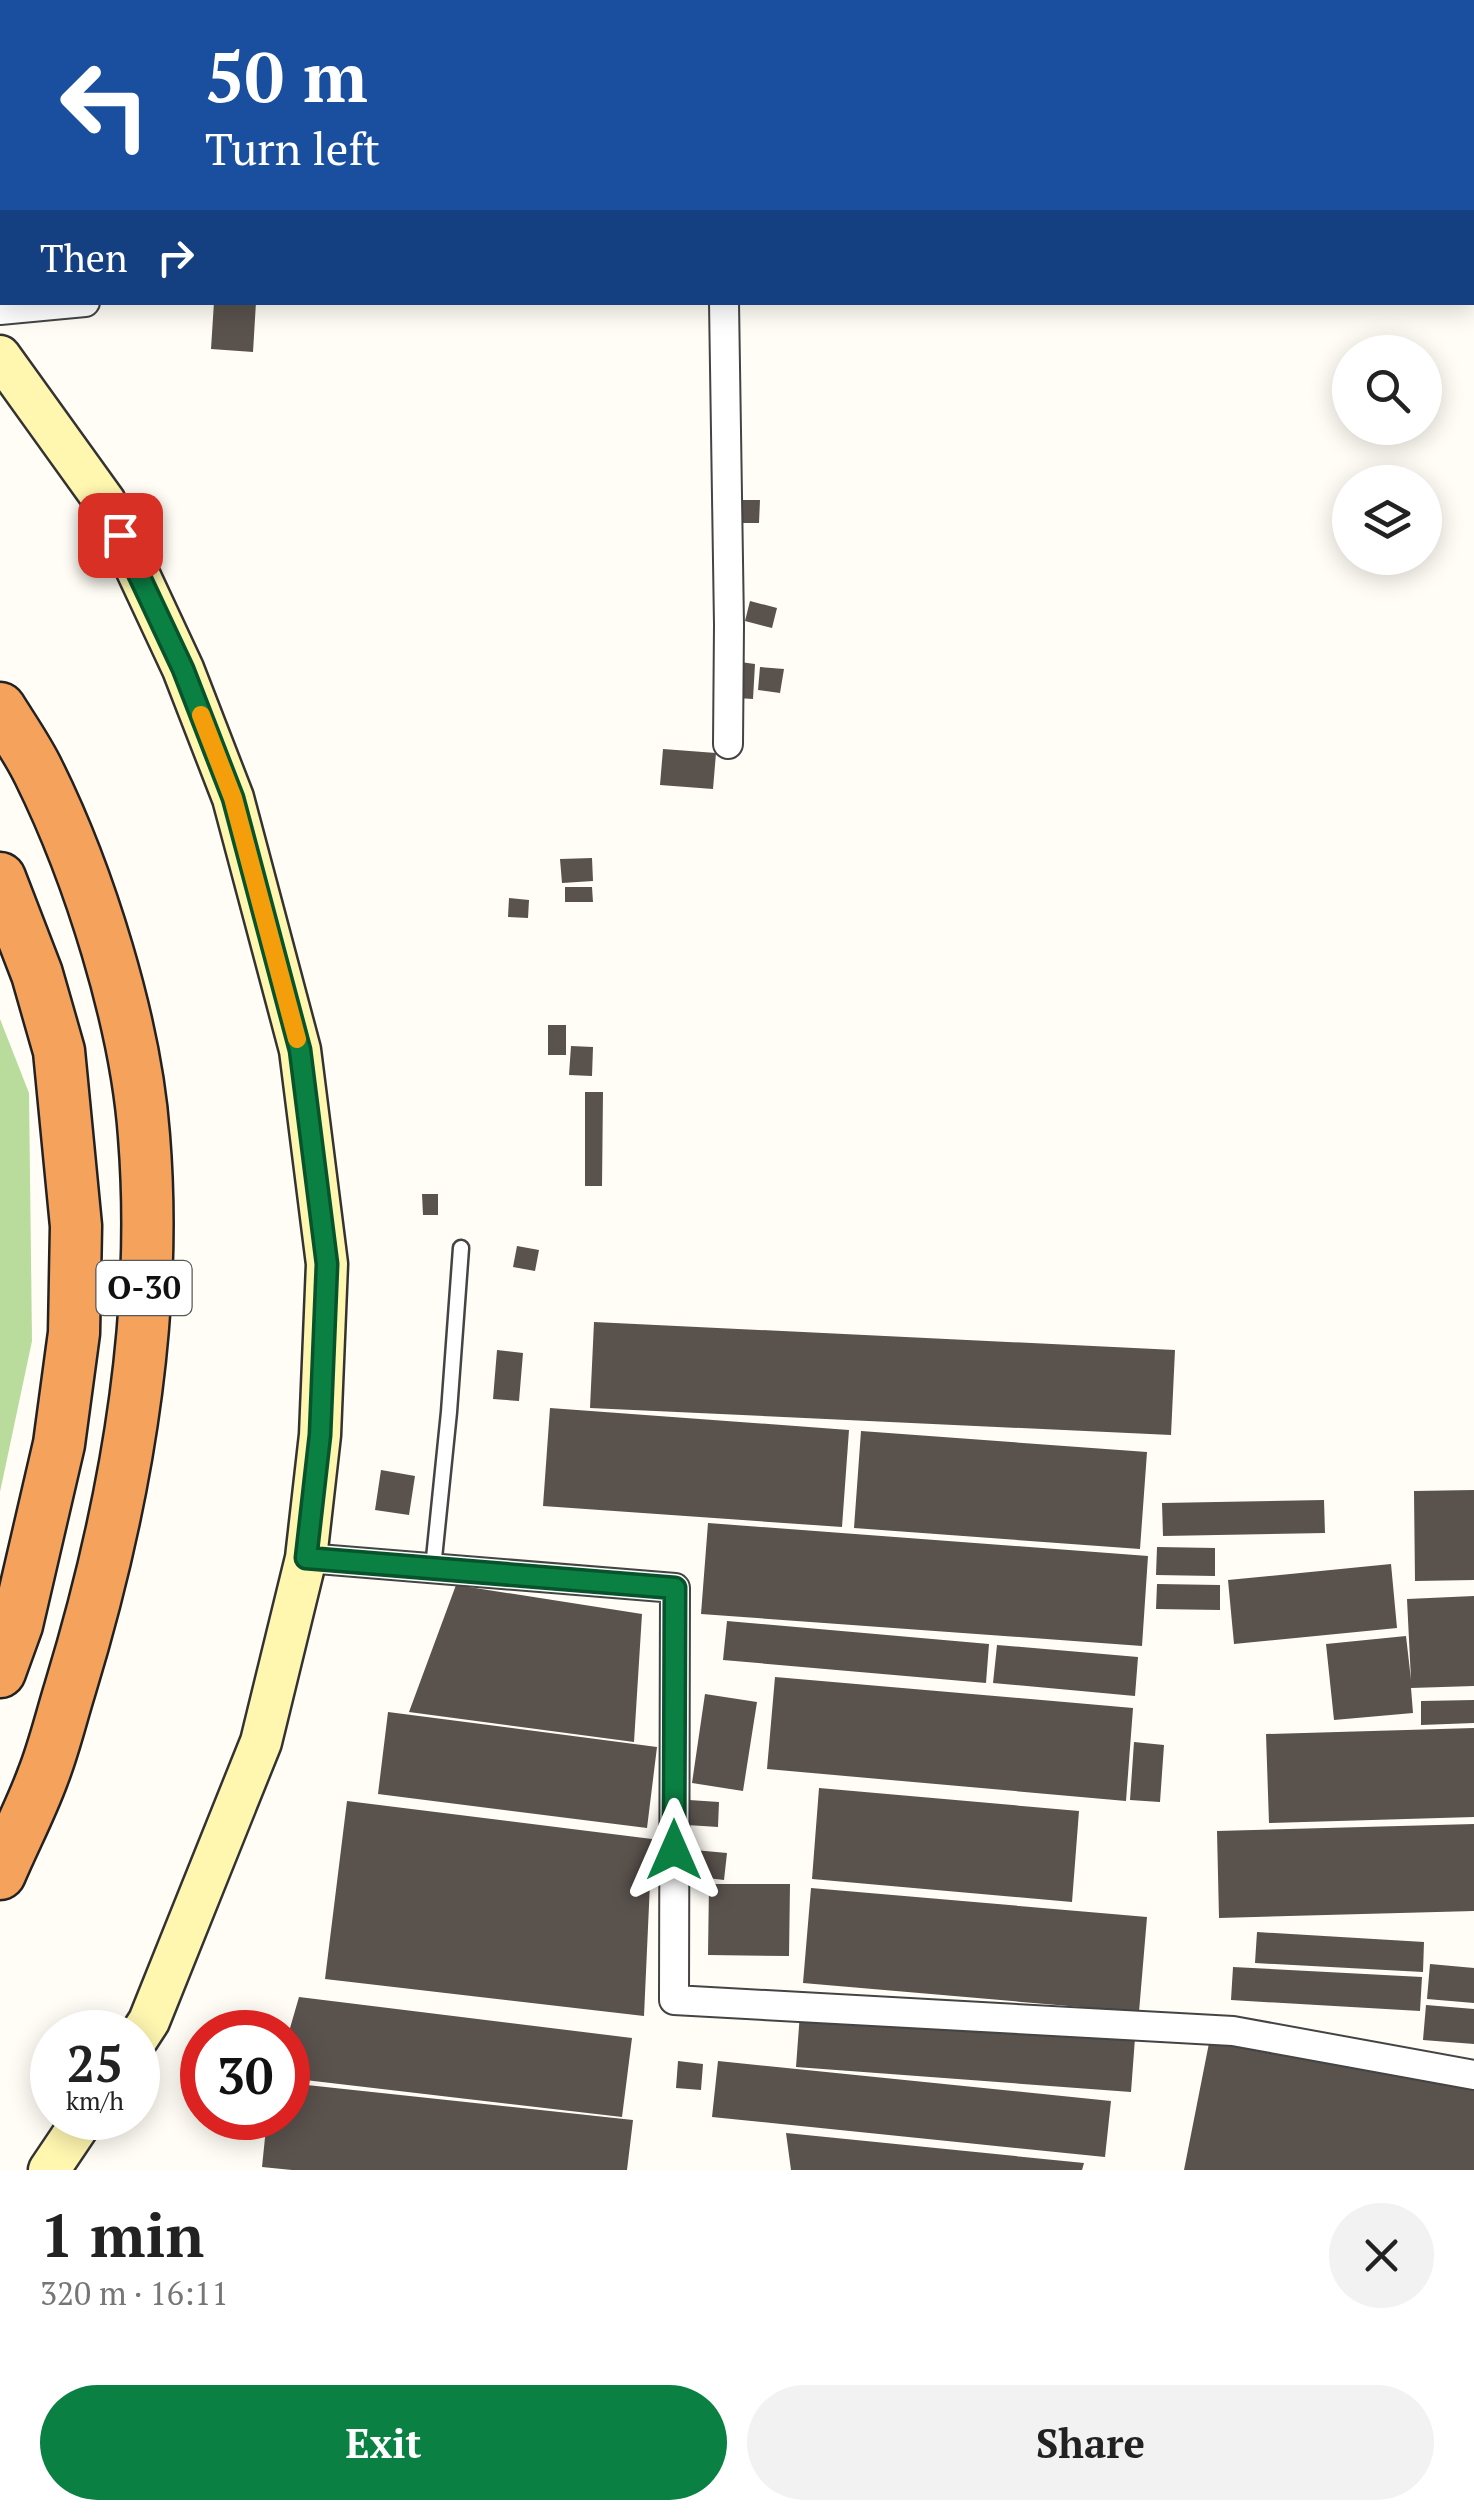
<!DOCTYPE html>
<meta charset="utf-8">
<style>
:root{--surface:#fff;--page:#f2f2f2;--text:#222;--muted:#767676;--accent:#0b8043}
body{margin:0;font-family:"PT Serif",serif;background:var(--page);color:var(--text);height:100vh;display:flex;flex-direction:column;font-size:38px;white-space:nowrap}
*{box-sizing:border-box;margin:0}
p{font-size:32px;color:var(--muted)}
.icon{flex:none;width:55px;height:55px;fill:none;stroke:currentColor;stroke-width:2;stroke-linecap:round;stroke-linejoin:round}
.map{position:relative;height:2170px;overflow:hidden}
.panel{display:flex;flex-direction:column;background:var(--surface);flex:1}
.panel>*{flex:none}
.banner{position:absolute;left:0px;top:0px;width:1475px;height:305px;box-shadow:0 5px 25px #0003;background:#1a4fa0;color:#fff;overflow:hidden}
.tools{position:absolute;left:1332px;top:335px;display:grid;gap:20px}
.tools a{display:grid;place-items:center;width:110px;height:110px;border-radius:50%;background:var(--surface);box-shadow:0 5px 25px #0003;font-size:50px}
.speed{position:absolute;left:30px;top:2010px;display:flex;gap:20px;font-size:50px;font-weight:700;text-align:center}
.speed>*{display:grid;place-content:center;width:130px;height:130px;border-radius:50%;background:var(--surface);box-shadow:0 5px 25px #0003;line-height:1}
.speed small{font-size:25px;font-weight:400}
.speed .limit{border:15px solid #d22;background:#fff;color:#111}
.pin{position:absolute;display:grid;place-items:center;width:85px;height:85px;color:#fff;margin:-42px;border-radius:20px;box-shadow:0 5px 15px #0006}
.me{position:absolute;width:110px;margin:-55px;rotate:0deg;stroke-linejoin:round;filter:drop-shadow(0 0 8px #0008)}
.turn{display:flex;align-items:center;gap:35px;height:210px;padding:0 40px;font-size:45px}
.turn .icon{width:130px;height:130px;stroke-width:2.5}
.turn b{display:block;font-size:70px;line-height:85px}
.then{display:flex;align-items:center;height:95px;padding:0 40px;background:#0003;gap:20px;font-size:38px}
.round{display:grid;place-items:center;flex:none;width:105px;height:105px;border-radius:52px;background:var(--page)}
.head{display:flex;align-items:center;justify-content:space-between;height:170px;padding:0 40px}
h1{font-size:60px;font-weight:600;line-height:75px}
.action{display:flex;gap:20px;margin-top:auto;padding:20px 40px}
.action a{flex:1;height:115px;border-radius:60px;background:var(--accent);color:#fff;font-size:40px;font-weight:600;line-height:115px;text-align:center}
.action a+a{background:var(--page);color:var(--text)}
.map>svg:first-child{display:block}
.forest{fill:#b9dc9c}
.building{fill:#5a524d}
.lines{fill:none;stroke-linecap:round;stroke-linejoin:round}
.lane-casing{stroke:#444;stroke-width:19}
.street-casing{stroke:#444;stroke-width:32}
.secondary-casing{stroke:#333;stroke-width:45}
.highway-casing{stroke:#222;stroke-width:55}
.lane{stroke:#fff;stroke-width:14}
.street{stroke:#fff;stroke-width:28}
.secondary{stroke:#fff6b0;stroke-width:40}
.highway{stroke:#f5a25d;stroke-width:50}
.route-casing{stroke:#07532c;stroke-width:25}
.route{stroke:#0b8043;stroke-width:18}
.slow{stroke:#f59e0b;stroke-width:18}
.labels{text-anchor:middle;stroke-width:10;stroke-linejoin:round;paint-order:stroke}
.shield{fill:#fff;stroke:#585858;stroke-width:2.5}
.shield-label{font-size:32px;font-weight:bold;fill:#111}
</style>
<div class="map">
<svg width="1474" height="2170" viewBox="0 0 1474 2170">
<rect width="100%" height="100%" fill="#fffdf5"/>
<!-- forest -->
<path class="forest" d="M0 1019 29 1093 32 1341 0 1492Z"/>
<!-- building -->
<path class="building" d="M214 302H256L253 352 211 349Z
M743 500H760L759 523H743Z
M750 601 777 608 772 628 745 621Z
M740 662 755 664 753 699 737 698Z
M760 667 784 669 780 693 758 690Z
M663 749 716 753 713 789 660 785Z
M592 858 593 881 562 883 560 859Z
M565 887H592L593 902H565Z
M509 898 529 900 528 918 508 917Z
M548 1025H566V1055H548Z
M571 1046 593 1047 592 1076 569 1075Z
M585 1092H603L602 1186H585Z
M422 1194H438V1215H423Z
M517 1246 539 1250 535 1271 513 1267Z
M594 1322 1175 1350 1171 1435 590 1408Z
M497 1350 523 1353 519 1401 493 1399Z
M550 1408 849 1430 842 1527 543 1506Z
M861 1431 1147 1452 1140 1549 854 1528Z
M381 1470 415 1476 409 1515 375 1510Z
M1474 1490V1580L1415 1581 1414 1491Z
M1324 1500 1325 1533 1163 1536 1162 1503Z
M708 1523 1148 1556 1142 1646 701 1614Z
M1157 1547 1215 1548V1576L1156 1575Z
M1391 1564 1397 1628 1234 1644 1228 1580Z
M1157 1584 1220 1585V1610L1156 1609Z
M456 1585 642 1614 634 1742 409 1712Z
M1474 1596V1686L1411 1688 1413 1713 1334 1720 1326 1644 1406 1636 1411 1680 1407 1599Z
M727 1621 989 1644 986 1683 723 1660Z
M997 1645 1138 1657 1135 1696 993 1683Z
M775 1677 1133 1708 1126 1801 767 1769Z
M705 1694 757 1702 743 1791 692 1783Z
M1474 1700V1723L1421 1725V1701Z
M388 1712 657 1747 647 1828 378 1794Z
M1474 1728V1817L1269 1823 1266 1734Z
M1134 1742 1164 1745 1160 1802 1130 1800Z
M819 1788 1079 1811 1072 1902 812 1879Z
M689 1800 719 1802 718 1827 687 1825Z
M347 1801 652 1839 644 2016 325 1979Z
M1474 1824V1911L1219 1918 1217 1831Z
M694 1850 727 1853 724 1880 691 1876Z
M709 1884H790L789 1956 708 1955Z
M811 1888 1147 1917 1139 2012 803 1983Z
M1257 1932 1424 1942 1423 1972 1255 1963Z
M1430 1964 1474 1968V2003L1427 1999Z
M1233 1967 1422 1977 1420 2011 1231 2000Z
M299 1997 632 2038 622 2117 288 2078V2035Z
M1426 2005 1474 2009V2044L1423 2040Z
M800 2013 1135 2038 1131 2092 796 2067Z
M1210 2038 1474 2089V2170H1184Z
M678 2061 703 2064 701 2090 676 2088Z
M718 2061 1111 2101 1105 2157 712 2117Z
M288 2083 633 2120 627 2170H292L262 2167 267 2118H288Z
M786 2133 1084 2163 1082 2170H791Z"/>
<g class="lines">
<defs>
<path id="lane" d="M433 1568 449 1412 461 1248"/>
<path id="street" d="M724 302 729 625 728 744
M0 310 85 302
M306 1558 675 1588 674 2000 1233 2031 1474 2075"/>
<path id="secondary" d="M0 356 105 502 183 669 233 798 300 1050 327 1264 320 1435 306 1558 261 1742 149 2021 138 2038
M49 2170 84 2118"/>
<path id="highway" d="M0 708C13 729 28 750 39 773 89 874 136 1023 144 1136 159 1322 124 1512 70 1689 61 1718 54 1748 43 1776 31 1809 14 1841 0 1874
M0 878 37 974 59 1051 76 1226 74 1333 59 1444 17 1625 0 1672"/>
</defs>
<!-- lane casing -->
<use href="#lane" class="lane-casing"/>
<!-- street casing -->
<use href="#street" class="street-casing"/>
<!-- secondary casing -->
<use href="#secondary" class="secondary-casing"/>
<!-- highway casing -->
<use href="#highway" class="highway-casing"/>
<!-- lane -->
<use href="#lane" class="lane"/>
<!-- street -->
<use href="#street" class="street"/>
<!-- secondary -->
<use href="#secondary" class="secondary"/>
<!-- highway -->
<use href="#highway" class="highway"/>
</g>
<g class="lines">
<defs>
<path id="route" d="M120 535 183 669 233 798 300 1050 327 1264 320 1435 306 1558 675 1588 674 1850"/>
</defs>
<!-- route casing -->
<use href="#route" class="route-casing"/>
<!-- route -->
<use href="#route" class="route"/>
<!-- slow -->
<path class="slow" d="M201 715 233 798 297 1039"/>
</g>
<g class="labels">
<!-- shield labels -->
<rect class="shield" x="96.5" y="1261" width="95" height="54" rx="8"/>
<g class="shield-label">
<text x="144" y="1299">O-30</text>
</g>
</g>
</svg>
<div class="tools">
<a><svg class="icon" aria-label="search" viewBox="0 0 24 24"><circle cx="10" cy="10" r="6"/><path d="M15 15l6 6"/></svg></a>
<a><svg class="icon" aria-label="layers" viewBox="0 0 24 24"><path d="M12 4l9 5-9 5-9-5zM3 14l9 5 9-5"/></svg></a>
</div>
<div class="speed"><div>25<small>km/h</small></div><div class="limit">30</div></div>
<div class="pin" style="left:120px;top:535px;background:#d93025"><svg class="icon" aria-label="arrive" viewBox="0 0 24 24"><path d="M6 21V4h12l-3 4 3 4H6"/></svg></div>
<svg class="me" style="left:674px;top:1850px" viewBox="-20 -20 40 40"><path d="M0-17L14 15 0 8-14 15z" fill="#0b8043" stroke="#fff" stroke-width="4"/></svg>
<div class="banner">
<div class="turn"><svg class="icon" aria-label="left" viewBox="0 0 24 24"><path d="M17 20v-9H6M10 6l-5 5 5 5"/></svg><div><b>50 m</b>Turn left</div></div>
<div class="then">Then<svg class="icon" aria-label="right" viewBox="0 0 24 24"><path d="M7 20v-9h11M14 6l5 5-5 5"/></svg></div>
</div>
</div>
<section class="panel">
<div class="head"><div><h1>1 min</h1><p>320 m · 16:11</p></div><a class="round"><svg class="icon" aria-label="close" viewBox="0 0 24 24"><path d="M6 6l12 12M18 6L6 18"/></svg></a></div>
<div class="action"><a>Exit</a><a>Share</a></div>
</section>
